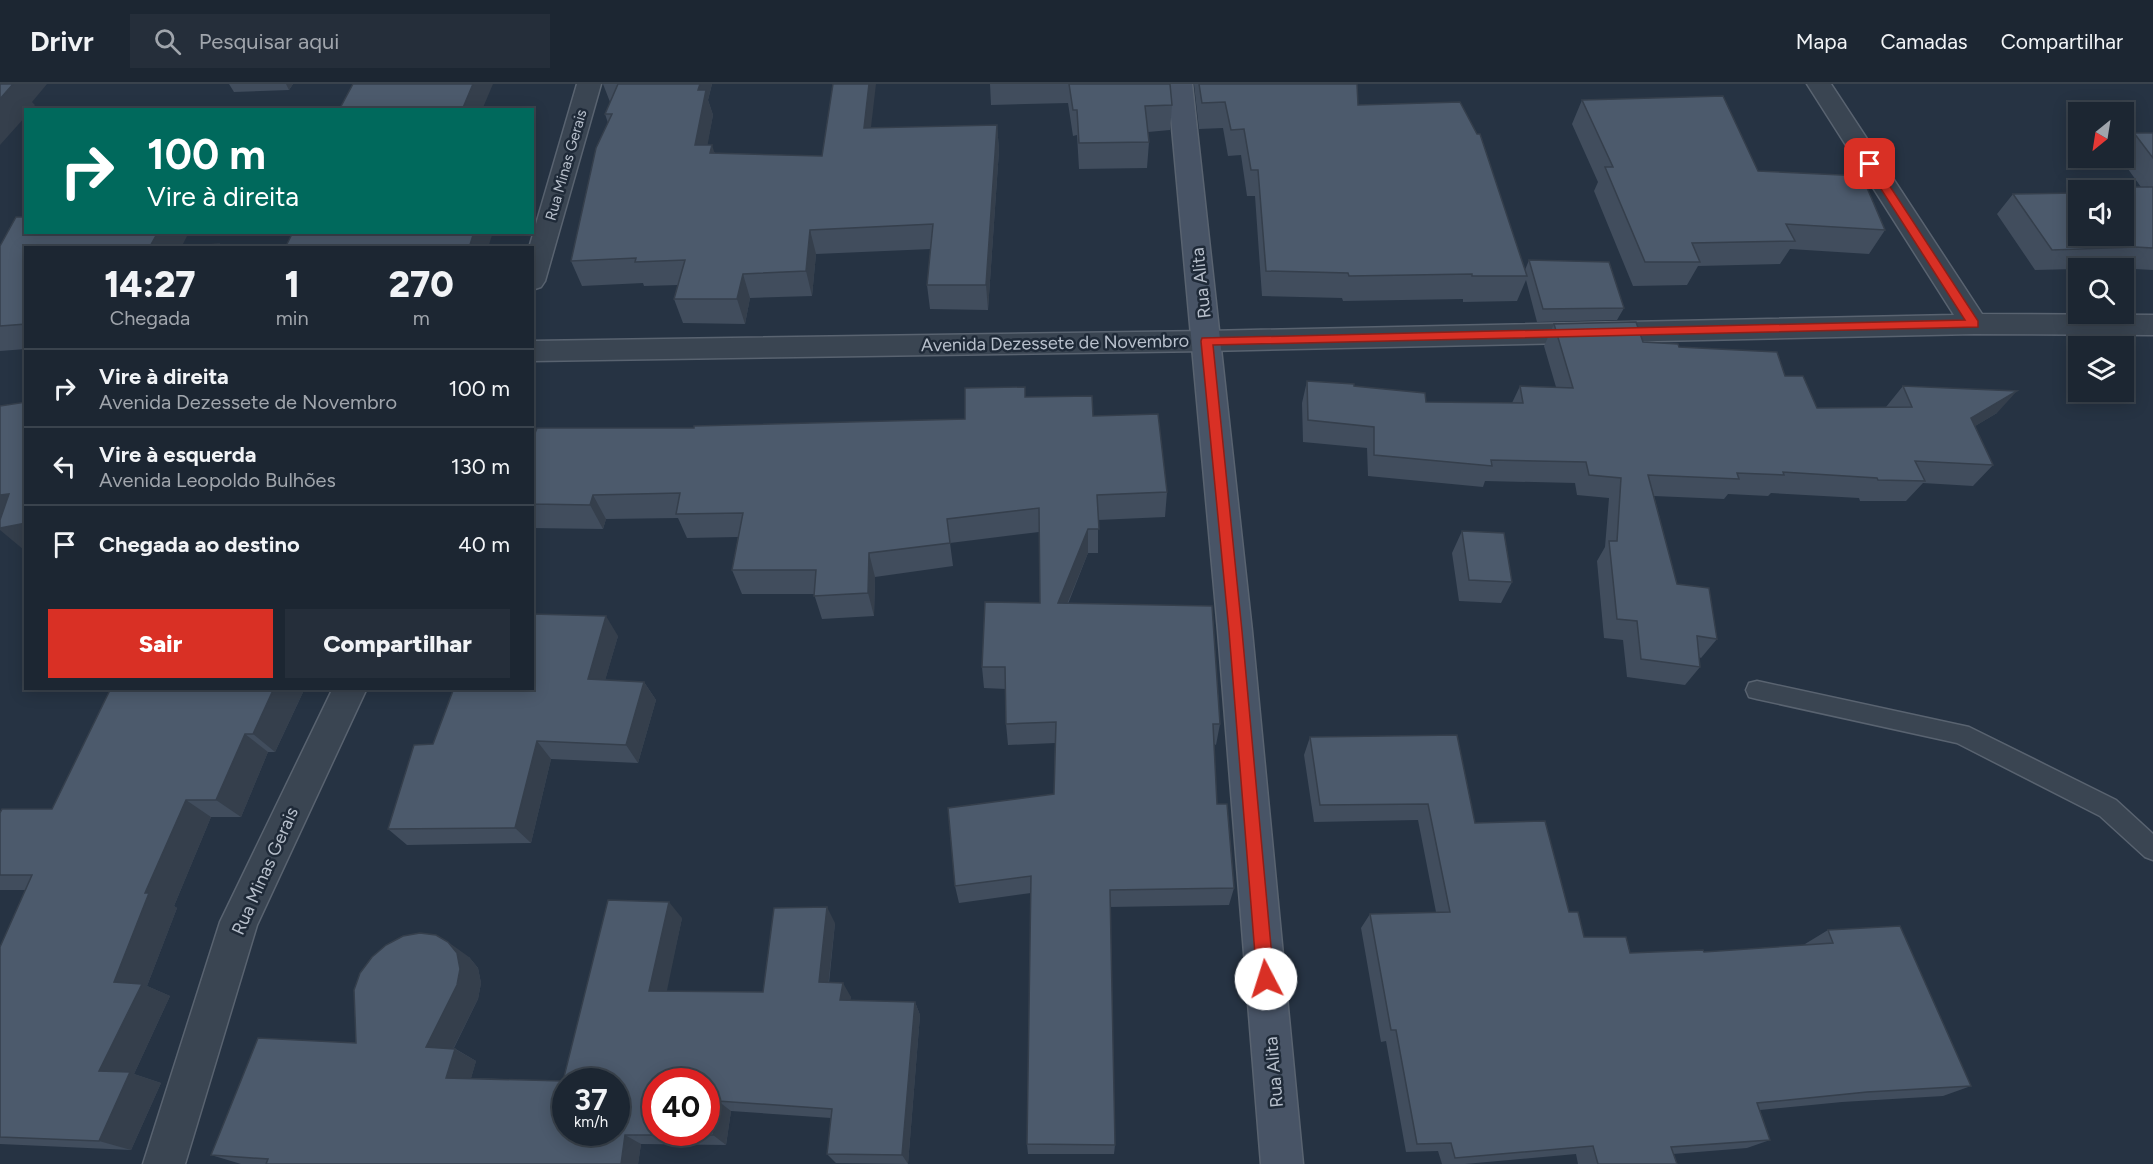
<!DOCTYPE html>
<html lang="pt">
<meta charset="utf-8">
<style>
:root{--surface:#1c2632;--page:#252e3a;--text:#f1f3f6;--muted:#a0a5ac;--line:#3a434d;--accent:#d93025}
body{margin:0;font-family:Figtree,sans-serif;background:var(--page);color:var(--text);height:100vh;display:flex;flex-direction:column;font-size:22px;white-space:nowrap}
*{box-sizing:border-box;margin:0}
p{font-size:20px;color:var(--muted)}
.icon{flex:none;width:33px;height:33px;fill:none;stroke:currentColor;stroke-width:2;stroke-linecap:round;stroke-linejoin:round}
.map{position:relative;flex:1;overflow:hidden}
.details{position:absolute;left:24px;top:162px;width:510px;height:444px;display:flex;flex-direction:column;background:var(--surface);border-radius:0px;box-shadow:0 3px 15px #0003,0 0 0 2px var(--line)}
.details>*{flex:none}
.hud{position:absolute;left:24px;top:24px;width:510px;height:126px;border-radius:0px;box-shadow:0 3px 15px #0003,0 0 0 2px var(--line);background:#00695c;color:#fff;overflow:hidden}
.needle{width:39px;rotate:210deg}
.buttons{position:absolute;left:2068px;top:18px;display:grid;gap:12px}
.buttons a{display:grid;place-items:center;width:66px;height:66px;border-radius:0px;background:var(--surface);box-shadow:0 3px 15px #0003,0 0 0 2px var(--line);font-size:30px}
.speed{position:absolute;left:552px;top:984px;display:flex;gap:12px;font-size:30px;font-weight:700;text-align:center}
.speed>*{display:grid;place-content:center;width:78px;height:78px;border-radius:50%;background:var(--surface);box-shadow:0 3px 15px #0003,0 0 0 2px var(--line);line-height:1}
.speed small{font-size:15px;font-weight:400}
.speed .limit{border:9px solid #d22;background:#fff;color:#111}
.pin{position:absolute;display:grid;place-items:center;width:51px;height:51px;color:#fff;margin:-26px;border-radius:12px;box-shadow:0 3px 9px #0006}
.me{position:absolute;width:66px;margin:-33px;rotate:355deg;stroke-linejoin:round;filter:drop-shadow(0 0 4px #0008)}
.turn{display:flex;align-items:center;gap:21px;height:126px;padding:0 24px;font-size:27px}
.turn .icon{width:78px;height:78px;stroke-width:2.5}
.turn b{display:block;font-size:42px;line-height:51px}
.eta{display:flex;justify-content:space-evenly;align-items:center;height:102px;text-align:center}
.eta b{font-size:36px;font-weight:800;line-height:42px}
.primary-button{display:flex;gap:12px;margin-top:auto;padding:12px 24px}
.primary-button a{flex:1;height:69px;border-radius:0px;background:var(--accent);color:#fff;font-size:24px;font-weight:800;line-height:69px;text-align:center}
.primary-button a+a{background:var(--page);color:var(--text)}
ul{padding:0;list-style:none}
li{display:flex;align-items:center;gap:18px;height:78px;padding:0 24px;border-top:2px solid var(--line)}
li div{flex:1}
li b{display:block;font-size:22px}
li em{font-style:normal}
header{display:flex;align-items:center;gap:36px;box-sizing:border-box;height:84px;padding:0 30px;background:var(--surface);border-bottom:2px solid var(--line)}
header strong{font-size:28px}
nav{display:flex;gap:33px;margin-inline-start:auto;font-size:21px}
.search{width:420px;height:54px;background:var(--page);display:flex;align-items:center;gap:15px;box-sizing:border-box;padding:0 21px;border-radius:0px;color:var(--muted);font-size:22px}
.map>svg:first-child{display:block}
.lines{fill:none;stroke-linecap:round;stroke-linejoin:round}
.lane-casing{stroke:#596370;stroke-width:3}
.street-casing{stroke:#596370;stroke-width:3}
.secondary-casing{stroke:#596370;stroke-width:3}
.lane{fill:#3a4552;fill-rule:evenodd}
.street{fill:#3a4552;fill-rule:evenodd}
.secondary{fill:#485466;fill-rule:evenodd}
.wall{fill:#414d5d}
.shaded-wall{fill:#353f4c}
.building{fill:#4c5a6c;stroke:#353f4c;stroke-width:1.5;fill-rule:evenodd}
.route{fill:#d93025;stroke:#8d1f18;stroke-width:1.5}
.labels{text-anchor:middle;stroke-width:5;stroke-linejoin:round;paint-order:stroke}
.far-street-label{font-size:15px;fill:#b8c0cc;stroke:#1f2a38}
.street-label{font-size:18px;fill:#b8c0cc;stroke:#1f2a38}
</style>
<header>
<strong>Drivr</strong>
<div class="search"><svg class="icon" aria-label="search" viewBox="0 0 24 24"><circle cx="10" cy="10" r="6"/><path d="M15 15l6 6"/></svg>Pesquisar aqui</div>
<nav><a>Mapa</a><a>Camadas</a><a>Compartilhar</a></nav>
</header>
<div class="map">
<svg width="2153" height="1080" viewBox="0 0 2153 1080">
<rect width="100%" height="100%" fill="#263343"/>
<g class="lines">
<defs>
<path id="lane" d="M1757 597 1969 643 2116 716 2153 750V776L2145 773 2100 732 1957 659 1757 615 1749 613 1746 606 1749 599Z"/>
<path id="street" d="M577 0H601L545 197 541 203 532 206V164H529Z
M1807 0H1831L1982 230 2153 231V251L1974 250 1207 267 532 277V257L1207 247 1954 231Z
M333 604H367L257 841 185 1080H143L220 838Z"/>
<path id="secondary" d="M1168 0H1192L1252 547 1303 1080H1261L1218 547Z"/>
</defs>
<!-- lane casing -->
<use href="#lane" class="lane-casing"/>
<!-- street casing -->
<use href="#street" class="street-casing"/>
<!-- secondary casing -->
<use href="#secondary" class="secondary-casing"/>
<!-- lane -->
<use href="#lane" class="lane"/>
<!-- street -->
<use href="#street" class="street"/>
<!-- secondary -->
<use href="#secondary" class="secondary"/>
</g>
<!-- wall -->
<path class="wall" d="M229 0H293L289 6 234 8Z
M603 0H712L708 16 713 31 707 61 715 69 822 72 871 44 997 41 999 66 988 226 930 225 927 201 931 165 816 170 812 212 750 214 745 240 683 239 674 215 678 201 644 202 643 199 582 202 571 177 608 39 605 30 610 18Z
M990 0H1170L1172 21 1170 46 1148 48 1149 58 1147 84 1079 85 1077 51 1073 52 1068 19 991 21Z
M1194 0H1357L1358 21 1525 186 1529 176 1624 224 1617 236 1537 238 1526 196 1517 217 1463 218V215L1343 217 1342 214 1262 212 1255 112H1247L1241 71 1228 72 1223 44 1199 45Z
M1582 16 1758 87 1885 146 1869 170 1790 165 1780 180 1698 182 1687 201 1633 202 1594 107 1598 98 1572 40Z
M2134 49H2153V186L2116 184 2035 186 1997 130 2013 110 2066 109 2071 103H2141L2120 74H2124V61Z
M219 160 221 164H26V265L0 267V162H181Z
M1554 240 1643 258 1679 263 1785 292 1817 324 1886 323 1903 302 1997 329 1975 342 1993 381 1973 402 1923 399 1906 417H1860L1859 414 1771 409 1768 412 1728 410 1724 415 1654 412 1677 500 1717 555 1701 574 1699 573 1700 583 1685 601 1627 593 1623 556 1604 554 1597 477 1605 463 1609 414 1577 411 1575 399 1485 397 1483 403 1368 392 1367 364 1303 358 1302 319 1307 297 1354 302 1426 318 1512 319 1520 302 1556 303 1544 262Z
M1026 313 1093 332 1167 408 1165 433 1098 436V469H1088L1068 520 1220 640 1216 661 1214 660 1217 720 1234 804 1229 821 1110 823 1115 1061 1114 1070H1028L1027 1060 1031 809 959 819 955 802 1054 710 1055 659 1008 661 1006 640V605L984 604 982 583 1040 519 1039 448 950 459 953 482 875 493 874 532 822 535 814 510H742L732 486 738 453 687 454 678 434 606 435 603 445 532 444V357L694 344 965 335Z
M1462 447 1512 498 1501 519 1459 517 1452 469Z
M618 552 605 596 644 598 656 616 638 679 551 675 531 759 407 761 388 745 433 660Z
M62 604H305L275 668H268L241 733H211L174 822 177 824 147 902 170 912 134 990 161 999 131 1066 0 1060V863L26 806H0V729L52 725 111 606 66 607Z
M1310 653 1475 739 1569 828 1584 853 1630 869 1704 868 1806 861 1805 860 1828 846 1971 1002 1943 1012 1842 1018 1760 1026 1770 1056 1747 1064 1673 1070 1677 1080H1578L1576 1070 1465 1080H1442L1438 1067 1406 1068 1386 957 1381 958 1361 844 1370 830 1436 828 1418 736 1314 738 1304 671Z
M682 834 666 907 763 908 835 839 829 899 851 913 850 916 915 918 920 931 908 1080 836 1079 827 1070 831 1034 731 1027 726 1061 641 1060 638 1080H241L211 1071 469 873 478 884 481 899 478 915 454 964 476 977 471 994 563 997Z"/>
<!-- shaded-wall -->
<path class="shaded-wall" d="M12 0H47L32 18 35 21 31 26H26V32L0 61V15Z
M286 0H293L289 6Z
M473 0H493L482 26H462Z
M700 0H712L708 16 713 31 703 86 695 61 698 6Z
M869 0H876L868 69 864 44Z
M997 41 999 66 988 226 986 201Z
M712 61 720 86 710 69Z
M810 146 816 170 812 212 806 187Z
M158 148H189L181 164H149Z
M474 148H493L488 164H469Z
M743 190 750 214 745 240 737 215Z
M2017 307 1997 329 1952 356 1971 334Z
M9 410 0 437V411Z
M593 411 606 435 603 445 590 421Z
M26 439V465L24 466 0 446V444Z
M1088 445V469L1058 542V519Z
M869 469 875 493 874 532 868 509Z
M606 532 618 552 600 614 588 595Z
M644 598 656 616 638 679 626 661Z
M274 604H305L275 668 253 650Z
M245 650 268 668 241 733 216 716Z
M537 657 551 675 531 759 515 744Z
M186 716 211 733 174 822 177 824 147 902 170 912 134 990 161 999 131 1066 99 1057V987L114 898 145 809Z
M669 818 682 834 664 921 649 907Z
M827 823 835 839 827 912 819 898Z
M448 858 469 873 478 884 481 899 478 915 448 975 426 963Z
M843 899 851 913 848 929 840 916Z
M915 918 920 931 908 1080 902 1071Z
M455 965 476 977 468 1005 446 994Z
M718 1017 731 1027 726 1061 713 1051Z
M625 1051 641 1060 638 1080H621Z"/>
<!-- building -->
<path class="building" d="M0 0H13L0 15Z
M353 0H473L462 26H339Z
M618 0H700L698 6H706L695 61H712L710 69 822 72 833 0H869L864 44 997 41 986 201H927L933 140 810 146 806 187 743 190 737 215H674L685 176 635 178 636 174 571 177 596 64 612 30H605Z
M1069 0H1170L1172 21 1145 22 1149 58 1079 59 1077 26H1073Z
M1199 0H1357L1358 21 1460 18 1477 50H1480L1527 192H1472V190L1349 192 1348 189 1266 187 1258 86H1251L1244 45 1231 46 1225 18 1202 19Z
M1723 12 1758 87 1862 92 1885 146 1786 140 1795 157 1692 159 1700 178H1645L1605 83H1613L1582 16Z
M2134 49H2153V74Z
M2071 103H2153V164L2135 163 2052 166 2013 110 2075 109ZM2079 106H2124V152H2079Z
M16 133H26V148H158L149 164H26V240L0 242V162Z
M293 148H474L469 164H285Z
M219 160 217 164H161Z
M1529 176 1609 178 1624 224 1543 225Z
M1636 238 1643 258 1678 260 1679 263 1777 268 1785 292H1803L1817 324 1912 323 1903 302 2017 307 1971 334 1993 381 1915 377 1925 397 1878 396 1877 394 1783 388 1784 391 1737 389 1739 395 1648 391 1677 500 1709 504 1717 555 1697 552 1700 583 1641 575 1637 537 1617 535 1609 457H1617L1621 394 1589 391 1586 378 1491 376 1492 382 1374 371V343L1308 336 1307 297 1354 300V302L1425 309 1426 318 1523 319 1520 302 1573 304 1554 240Z
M1025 303V313L1092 312 1093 332 1158 330 1167 408 1097 411 1099 445H1088L1058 519 1212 522 1220 640H1213L1217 720H1227L1234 804 1110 806 1115 1061 1027 1060 1031 792 955 802 948 724 1054 710 1056 638 1006 640 1005 583H982L985 518 1040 519 1039 424 947 435 950 459 869 469 868 509 814 512 816 486H732L743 429 676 430 680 409 593 411 590 421 532 420V357L537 344H694V342L965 335V304Z
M26 318V439L0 444V436L9 410 0 411V322Z
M1462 447 1504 449 1512 498 1469 496Z
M532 530 606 532 588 595 644 598 626 661 537 657 515 744 388 745 414 661 433 660 454 604H532Z
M111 604H274L253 650H245L216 716H186L145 809H149L114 898 142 900 99 987 130 988 99 1057 0 1053V863L32 791H0V729L2 725H52Z
M1457 651 1475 739 1545 737 1569 828H1578L1584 853H1626L1630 869 1703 866 1704 868 1833 859 1828 846 1900 842 1971 1002 1867 1008 1757 1019 1770 1056 1671 1063 1677 1080H1598L1593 1062 1455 1074 1451 1059 1417 1060 1396 946H1391L1370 830 1450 828 1428 720 1320 721 1310 653Z
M608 816 669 818 649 907 763 908 774 824 827 823 819 898 843 899 840 916 915 918 902 1071 827 1070 832 1025 718 1017 713 1051H625L621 1080H266L268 1075 211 1071 258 954 356 959 354 906 360 889 372 873 386 861 403 852 420 849 436 851 448 858 457 869 460 885 457 901 426 963 455 965 446 994 563 997ZM566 998H616V1048H566ZM656 998H706V1048H656Z"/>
<!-- route -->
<path class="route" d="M1870 77 1874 78 1978 237V243L1213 261 1242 547 1274 895 1271 901 1266 903 1260 901 1257 895 1229 547 1201 257 1202 254 1965 236 1865 80Z"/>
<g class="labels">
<!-- far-street labels -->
<g class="far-street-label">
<text transform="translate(566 81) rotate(-74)" y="5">Rua Minas Gerais</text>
</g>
<!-- street labels -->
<g class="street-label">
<text transform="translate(1201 199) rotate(-96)" y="6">Rua Alita</text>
<text transform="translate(1055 259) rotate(-1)" y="6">Avenida Dezessete de Novembro</text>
<text transform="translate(265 787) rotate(-66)" y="6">Rua Minas Gerais</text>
<text transform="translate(1274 988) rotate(-95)" y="6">Rua Alita</text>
</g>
</g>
</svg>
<div class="buttons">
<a><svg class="needle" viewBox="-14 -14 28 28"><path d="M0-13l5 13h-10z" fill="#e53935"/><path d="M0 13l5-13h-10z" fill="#a0a5ac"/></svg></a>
<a><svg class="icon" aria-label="sound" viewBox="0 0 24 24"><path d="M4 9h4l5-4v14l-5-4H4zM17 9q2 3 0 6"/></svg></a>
<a><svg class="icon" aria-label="search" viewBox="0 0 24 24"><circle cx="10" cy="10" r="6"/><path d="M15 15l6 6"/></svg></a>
<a><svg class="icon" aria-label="layers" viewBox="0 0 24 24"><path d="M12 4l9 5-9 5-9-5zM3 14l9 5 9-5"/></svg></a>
</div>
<div class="speed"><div>37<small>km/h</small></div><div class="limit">40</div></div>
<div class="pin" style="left:1870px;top:80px;background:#d93025"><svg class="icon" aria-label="arrive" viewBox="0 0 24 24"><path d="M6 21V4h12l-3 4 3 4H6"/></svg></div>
<svg class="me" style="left:1266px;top:895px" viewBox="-20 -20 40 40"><circle r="19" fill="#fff"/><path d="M0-13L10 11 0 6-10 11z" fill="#d93025"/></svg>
<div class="hud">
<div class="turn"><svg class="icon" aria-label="right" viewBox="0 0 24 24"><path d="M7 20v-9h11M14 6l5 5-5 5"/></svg><div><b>100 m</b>Vire à direita</div></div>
</div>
<section class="details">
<div class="eta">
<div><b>14:27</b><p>Chegada</p></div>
<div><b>1</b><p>min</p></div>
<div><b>270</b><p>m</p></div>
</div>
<ul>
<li><svg class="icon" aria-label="right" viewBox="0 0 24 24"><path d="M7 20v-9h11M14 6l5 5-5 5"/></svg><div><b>Vire à direita</b><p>Avenida Dezessete de Novembro</p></div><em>100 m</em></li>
<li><svg class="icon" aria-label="left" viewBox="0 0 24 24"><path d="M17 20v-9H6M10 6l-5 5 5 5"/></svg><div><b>Vire à esquerda</b><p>Avenida Leopoldo Bulhões</p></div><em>130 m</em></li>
<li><svg class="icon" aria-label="arrive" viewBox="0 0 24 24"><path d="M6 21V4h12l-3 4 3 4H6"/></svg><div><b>Chegada ao destino</b></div><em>40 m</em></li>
</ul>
<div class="primary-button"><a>Sair</a><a>Compartilhar</a></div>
</section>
</div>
